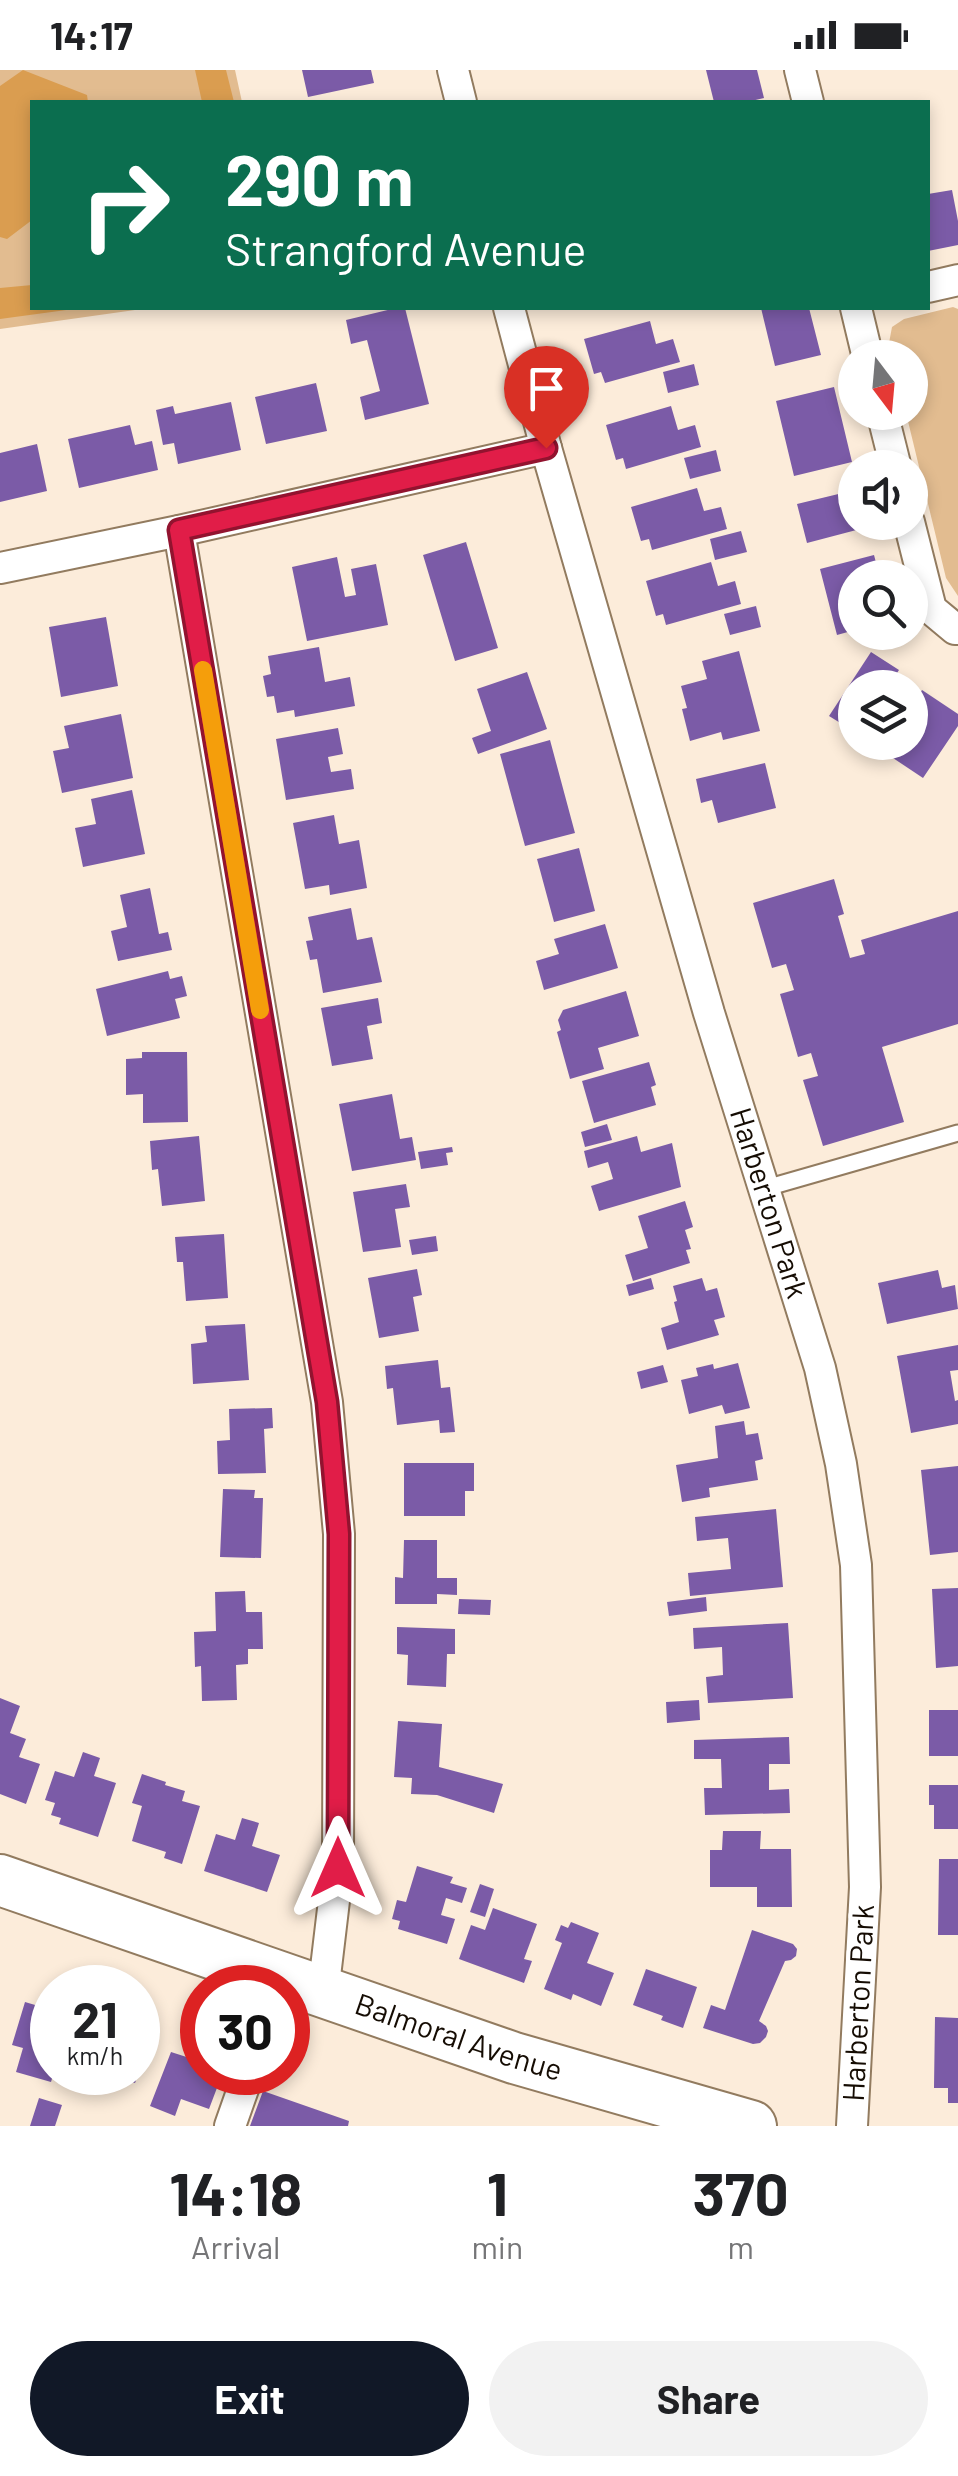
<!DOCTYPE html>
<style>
:root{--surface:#fff;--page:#f2f2f2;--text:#202124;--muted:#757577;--accent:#111827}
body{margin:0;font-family:Barlow,sans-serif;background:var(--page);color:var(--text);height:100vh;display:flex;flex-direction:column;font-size:38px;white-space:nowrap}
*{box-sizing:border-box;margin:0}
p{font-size:32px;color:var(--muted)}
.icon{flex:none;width:55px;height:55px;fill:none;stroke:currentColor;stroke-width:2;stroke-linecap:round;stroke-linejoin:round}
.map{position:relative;height:2056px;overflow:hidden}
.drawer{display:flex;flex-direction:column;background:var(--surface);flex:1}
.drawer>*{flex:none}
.top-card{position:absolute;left:30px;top:30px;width:900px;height:210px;border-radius:0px;box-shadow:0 5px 15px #0003;background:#0b6e4f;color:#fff;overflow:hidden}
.needle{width:65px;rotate:164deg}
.controls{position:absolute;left:838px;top:270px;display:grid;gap:20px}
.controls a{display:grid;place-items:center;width:90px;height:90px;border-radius:50%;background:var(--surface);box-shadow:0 5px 15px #0003;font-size:50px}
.speed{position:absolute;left:30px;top:1895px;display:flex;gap:20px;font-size:50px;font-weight:700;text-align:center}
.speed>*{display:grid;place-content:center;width:130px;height:130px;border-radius:50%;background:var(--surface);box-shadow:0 5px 15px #0003;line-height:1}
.speed small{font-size:25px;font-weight:400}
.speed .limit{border:15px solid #d22;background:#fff;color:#111}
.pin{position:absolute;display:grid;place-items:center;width:85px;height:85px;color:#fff;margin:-102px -42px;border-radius:50% 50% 50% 0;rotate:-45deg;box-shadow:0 0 10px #0007}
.pin .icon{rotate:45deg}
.me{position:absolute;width:110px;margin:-55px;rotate:0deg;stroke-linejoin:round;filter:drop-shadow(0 0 8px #0008)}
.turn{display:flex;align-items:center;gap:35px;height:210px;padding:0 30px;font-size:45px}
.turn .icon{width:130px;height:130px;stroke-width:2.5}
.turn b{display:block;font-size:70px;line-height:85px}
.eta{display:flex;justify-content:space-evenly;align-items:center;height:170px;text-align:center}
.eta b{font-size:60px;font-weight:700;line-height:70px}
.primary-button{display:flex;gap:20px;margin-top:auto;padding:20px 30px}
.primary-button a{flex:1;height:115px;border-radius:60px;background:var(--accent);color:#fff;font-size:40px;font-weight:700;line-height:115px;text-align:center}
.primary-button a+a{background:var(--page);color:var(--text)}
.status{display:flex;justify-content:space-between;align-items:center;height:70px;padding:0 50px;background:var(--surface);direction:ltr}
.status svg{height:28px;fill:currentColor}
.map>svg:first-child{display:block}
.green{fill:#e2bc90}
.forest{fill:#da9d50}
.building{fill:#7b5ba7}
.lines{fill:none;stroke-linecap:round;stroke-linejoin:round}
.service-casing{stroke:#927b5f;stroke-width:19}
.minor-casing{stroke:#927b5f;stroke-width:34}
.trunk-casing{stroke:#927b5f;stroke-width:54}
.service{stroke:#fff;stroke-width:15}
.minor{stroke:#fff;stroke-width:30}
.trunk{stroke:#fff;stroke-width:50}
.route-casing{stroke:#92132f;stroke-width:25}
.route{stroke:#e11d48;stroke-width:18}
.slow{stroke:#f59e0b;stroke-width:18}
.labels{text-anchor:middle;stroke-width:8;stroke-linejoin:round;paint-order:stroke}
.street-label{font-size:30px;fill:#150c03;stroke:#fff}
</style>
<div class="status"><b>14:17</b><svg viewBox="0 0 49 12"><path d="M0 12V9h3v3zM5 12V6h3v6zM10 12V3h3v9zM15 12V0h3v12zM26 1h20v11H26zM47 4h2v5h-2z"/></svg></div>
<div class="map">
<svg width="958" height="2056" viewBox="0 0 958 2056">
<rect width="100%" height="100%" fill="#fcecda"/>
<!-- green -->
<path class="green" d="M0 0H235L242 32H32V238H137L135 240 0 259Z
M953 237 958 239V526L946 508 906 343 910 342V288L892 287 889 273 892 257 904 249Z"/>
<!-- forest -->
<path class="forest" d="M23 0 87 25 88 32H32V150L7 169 0 167V16Z
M195 0H226L234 32H202Z
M32 215V238H81L0 249V218Z"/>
<!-- building -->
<path class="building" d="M302 0H371L374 13 308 27Z
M706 0H757L764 28 747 32H714Z
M952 120 958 151V175L928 181V124Z
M396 238H405L429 334 365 350 360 327 380 321 367 270 351 274 346 250Z
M761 238H809L821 285 775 296Z
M650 251 656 274 673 269 680 292 605 313 601 302 594 304 584 269Z
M694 294 699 315 668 323 663 302Z
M316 313 327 361 266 374 255 327Z
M834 317 852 392 794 406 776 331Z
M231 332 241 380 178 394 174 373 163 375 156 340 173 336 175 344Z
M671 336 678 360 695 355 701 377 626 399 623 388 616 390 606 355Z
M130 355 135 375 152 371 158 400 79 418 68 369Z
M37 374 47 421 0 432V383Z
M716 380 721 401 690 409 684 388Z
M697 418 704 441 721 437 727 459 652 480 649 469 641 471 631 437Z
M855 420V452H863L864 458 807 473 797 434Z
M741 461 747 482 715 490 710 469Z
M466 472 498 578 455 591 423 485Z
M874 485 880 508H855V560L837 565 820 499Z
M337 487 345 527 356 525 351 499 376 494 388 555 307 571 292 497Z
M711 492 718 516 735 511 741 534 666 555 663 544 656 546 646 511Z
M756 536 761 557 730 565 724 544Z
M106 547 118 616 61 627 49 557Z
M319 577 325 612 350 607 355 636 295 647 294 640 277 643 274 626 267 627 263 606 271 604 268 586Z
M739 581 760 661 723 670 721 662 690 671 682 639 687 638 681 616 707 609 702 591Z
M871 582 899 600 893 609 906 618H855V662L829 646Z
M527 602 547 659 478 684 472 668 491 661 477 619Z
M922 620 958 644V656L923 708 881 680 887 672H910V638Z
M121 644 133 708 62 723 53 681 69 678 64 656Z
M338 658 343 684 328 687 331 702 351 699 354 719 286 730 276 669Z
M550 670 575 763 525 776 500 684Z
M765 693 776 738 718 753 712 730 701 733 696 709Z
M132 720 145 784 83 797 75 758 96 754 91 729Z
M334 745 339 774 359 770 367 818 330 825 329 815 305 819 293 753Z
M579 778 595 841 554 852 537 789Z
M834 809 844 844 838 846 850 888 865 884 861 870 958 841V954L882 977 904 1052 823 1076 803 1010 818 1006 811 983 798 987 780 924 794 920 786 894 772 898 753 833Z
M150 818 159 864 168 862 172 880 118 891 111 861 127 857 120 825Z
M351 838 357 870 372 867 382 912 323 923 317 889 310 890 306 871 313 870 308 847Z
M605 854 618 898 544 920 536 891 559 884 554 869Z
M168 901 170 909 182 906 187 926 175 929 180 948 107 966 96 919Z
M626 921 639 966 598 978 604 999 570 1009 557 962 561 960 558 950 563 940Z
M378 928 382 953 367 956 373 989 332 996 321 938Z
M142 982H187L188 1052 143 1053V1024L126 1025V989L142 988Z
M649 992 656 1015 651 1017 656 1035 594 1053 582 1011Z
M392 1024 400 1069 412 1067 416 1090 352 1101 339 1034Z
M607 1054 612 1070 585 1077 581 1062Z
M199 1066 205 1131 162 1136 158 1099 152 1100 150 1071Z
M637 1066 641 1082 672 1073 681 1117 599 1141 591 1116 613 1109 608 1092 588 1098 584 1081Z
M452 1077 453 1082 446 1083 448 1095 421 1099 418 1082Z
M406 1114 410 1137 395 1139 401 1177 363 1182 353 1122Z
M685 1131 693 1157 685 1160 691 1179 686 1180 690 1193 633 1211 625 1185 648 1178 638 1146Z
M224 1164 228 1228 186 1231 183 1192H177L175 1167Z
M436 1166 438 1181 412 1185 409 1170Z
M417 1199 422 1225 413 1227 419 1261 379 1268 368 1208Z
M938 1200 942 1218 955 1215 958 1239 887 1254 878 1213Z
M651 1208 654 1219 629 1226 626 1215Z
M702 1208 706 1221 717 1218 725 1247 714 1250 719 1265 667 1280 661 1258 679 1252 674 1232 677 1231 673 1216Z
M245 1254 249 1310 193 1314 191 1274 207 1272 205 1256Z
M958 1275V1300L950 1301 955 1331 958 1330V1354L911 1363 897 1286Z
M438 1290 441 1318 450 1317 455 1362 440 1363 439 1350 397 1355 393 1318 387 1319 385 1296Z
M738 1293 750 1338 725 1344 722 1335 689 1344 681 1310 698 1306 696 1298 713 1294 714 1299Z
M663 1295 668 1312 641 1319 637 1302Z
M272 1338 273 1358 264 1359 266 1403 218 1404 217 1371 230 1370 229 1339Z
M744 1351 746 1365 758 1363 763 1389 755 1391 758 1410 709 1418 710 1427 682 1432 676 1395 718 1388 715 1356Z
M404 1393H474V1421H465V1446H404Z
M958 1396V1482L930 1485 921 1400Z
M223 1419 255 1420 254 1428H263L261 1488 220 1487Z
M776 1439 783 1517 690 1526 688 1503 731 1499 728 1468 697 1471 695 1447Z
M404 1470H437V1508H457V1525L437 1524V1534H395V1507L403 1508Z
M958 1518V1596L936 1598 932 1519Z
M245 1521 246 1542H262L263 1579H248V1594L236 1595 237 1630 202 1631 201 1596 195 1597 194 1562 216 1561 215 1522Z
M706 1527 707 1541 669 1546 667 1532Z
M459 1529 491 1530 490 1545 458 1544Z
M788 1553 793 1628 708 1633 706 1607 723 1605 722 1577 694 1579 693 1558Z
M397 1557 455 1559V1584H447L446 1617 407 1615 408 1585 397 1584Z
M0 1628 20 1636 10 1663 26 1669 19 1687 40 1694 26 1734 0 1724Z
M699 1630 700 1650 667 1653 666 1632Z
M929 1640H958V1686H929Z
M398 1651 442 1654 439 1697 503 1714 494 1743 437 1725 411 1724 412 1708 394 1707Z
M789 1667 790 1694H769V1720L789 1719 790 1743 705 1745 704 1718H722L721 1689H694V1670Z
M83 1682 100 1688 94 1706 116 1713 98 1767 59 1754 61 1748 51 1745 55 1733 45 1730 55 1701 74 1707Z
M142 1704 166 1712 165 1715 185 1721 182 1731 200 1736 182 1794 164 1788 166 1782 132 1771 142 1736 132 1733Z
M929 1715H958V1759H934V1735H929Z
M242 1748 259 1753 252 1776 280 1785 267 1822 204 1801 216 1764 235 1770Z
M723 1761H761L760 1779H791L792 1837H757V1817H710V1780H722Z
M939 1789H958V1865H938Z
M417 1796 453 1807 450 1813 467 1818 462 1833 446 1828 441 1845 455 1849 447 1874 398 1859 400 1851 392 1849 397 1830 406 1832Z
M480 1814 494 1819 485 1847 470 1842Z
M493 1838 537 1854 524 1889 532 1891 524 1913 459 1889 471 1855 485 1860Z
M571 1852 599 1863 587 1893 614 1903 601 1936 573 1924 571 1930 544 1919 562 1873 555 1870 561 1855 568 1858Z
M752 1860 793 1874 797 1879 796 1886 791 1890 785 1891 759 1951 766 1956 768 1961 766 1967 760 1973 753 1974 703 1958 711 1935 725 1940Z
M646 1899 697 1917 683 1958 661 1950 663 1946 633 1935Z
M25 1932 52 1940 54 2002 51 2012 16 2002 23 1978 12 1975Z
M935 1947 958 1948V2033H948V2018H934Z
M138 1968 150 1972 135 2013 109 2004 103 2019 79 2010 82 2002H138Z
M171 1982 202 1992V2002H223L209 2039 181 2029 175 2046 150 2036Z
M263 2021 349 2051 348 2056H250Z
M39 2028 62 2035 55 2056H30Z"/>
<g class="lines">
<defs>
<path id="service" d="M766 1118 958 1063"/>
<g id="minor">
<path d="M453 0 461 32"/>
<path d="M800 0 808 32"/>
<path d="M928 217 958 210"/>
<path id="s1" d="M509 238 546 378 709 943 820 1298 841 1394 856 1495 865 1817 852 2056"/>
<path d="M856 238 868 288"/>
<path d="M882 342 896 398"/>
<path d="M909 452 931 539 955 559H958"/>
<path d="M179 461 327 1332 339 1464 338 1797 323 1923"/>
<path d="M0 498 179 461 546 378"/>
<path d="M230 2056 249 2002"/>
</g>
<g id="trunk">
<path id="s2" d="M0 1810 514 1988 751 2056"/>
</g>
</defs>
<!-- service casing -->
<use href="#service" class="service-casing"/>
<!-- minor casing -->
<use href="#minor" class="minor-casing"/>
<!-- trunk casing -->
<use href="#trunk" class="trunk-casing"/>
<!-- service -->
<use href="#service" class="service"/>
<!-- minor -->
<use href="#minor" class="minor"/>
<!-- trunk -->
<use href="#trunk" class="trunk"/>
</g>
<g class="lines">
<defs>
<path id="route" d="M338 1798 339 1464 327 1332 179 460 546 378"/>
</defs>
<!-- route casing -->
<use href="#route" class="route-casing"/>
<!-- route -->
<use href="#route" class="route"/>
<!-- slow -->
<path class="slow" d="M203 600 260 940"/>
</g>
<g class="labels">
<!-- street labels -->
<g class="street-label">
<text dy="10" stroke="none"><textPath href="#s1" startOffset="932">Harberton Park</textPath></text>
<text transform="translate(859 1933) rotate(-87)" y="10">Harberton Park</text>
<text dy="10" stroke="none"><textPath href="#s2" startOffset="485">Balmoral Avenue</textPath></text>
</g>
</g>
</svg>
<div class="controls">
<a><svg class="needle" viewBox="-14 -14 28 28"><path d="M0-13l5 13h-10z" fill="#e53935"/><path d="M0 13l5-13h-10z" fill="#757577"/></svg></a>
<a><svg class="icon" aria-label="sound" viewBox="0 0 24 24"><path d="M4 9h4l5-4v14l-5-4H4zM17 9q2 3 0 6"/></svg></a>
<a><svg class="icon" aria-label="search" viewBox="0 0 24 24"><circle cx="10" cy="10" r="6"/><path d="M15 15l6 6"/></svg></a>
<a><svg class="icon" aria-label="layers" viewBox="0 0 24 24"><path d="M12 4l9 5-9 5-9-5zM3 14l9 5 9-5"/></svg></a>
</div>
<div class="speed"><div>21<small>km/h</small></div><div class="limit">30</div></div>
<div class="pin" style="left:546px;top:378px;background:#d93025"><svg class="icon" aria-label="arrive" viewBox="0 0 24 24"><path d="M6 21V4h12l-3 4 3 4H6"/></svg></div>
<svg class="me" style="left:338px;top:1798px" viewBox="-20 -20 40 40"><path d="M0-17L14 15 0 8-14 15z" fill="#e11d48" stroke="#fff" stroke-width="4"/></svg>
<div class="top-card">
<div class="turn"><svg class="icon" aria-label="right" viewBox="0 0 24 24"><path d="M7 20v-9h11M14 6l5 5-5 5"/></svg><div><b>290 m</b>Strangford Avenue</div></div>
</div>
</div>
<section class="drawer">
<div class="eta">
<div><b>14:18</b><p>Arrival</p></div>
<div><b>1</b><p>min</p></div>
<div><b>370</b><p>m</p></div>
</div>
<div class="primary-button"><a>Exit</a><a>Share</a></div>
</section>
